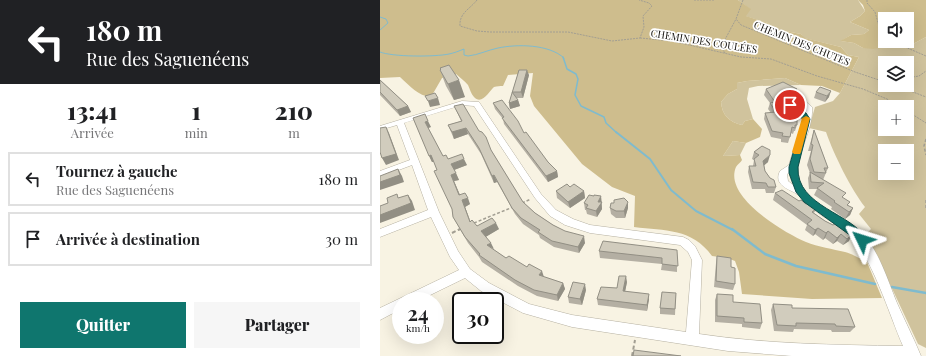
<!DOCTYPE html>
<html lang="fr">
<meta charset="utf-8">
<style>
:root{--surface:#fff;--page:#f6f6f6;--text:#202124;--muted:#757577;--line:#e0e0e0;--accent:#0f766e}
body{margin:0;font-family:"Playfair Display",serif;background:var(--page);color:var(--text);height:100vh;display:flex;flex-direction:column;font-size:15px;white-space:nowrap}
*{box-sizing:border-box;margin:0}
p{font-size:13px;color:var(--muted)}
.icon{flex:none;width:22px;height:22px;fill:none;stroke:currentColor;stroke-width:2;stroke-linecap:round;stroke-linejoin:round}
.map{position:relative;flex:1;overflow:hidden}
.side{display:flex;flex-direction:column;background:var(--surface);width:380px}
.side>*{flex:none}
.hud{background:#202124;color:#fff;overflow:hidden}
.controls{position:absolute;left:498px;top:12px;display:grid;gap:8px}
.controls a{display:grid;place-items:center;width:36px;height:36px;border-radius:0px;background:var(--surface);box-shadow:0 4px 16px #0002;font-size:20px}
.speed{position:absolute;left:12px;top:292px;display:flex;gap:8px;font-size:20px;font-weight:700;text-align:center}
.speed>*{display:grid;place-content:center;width:52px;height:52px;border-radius:50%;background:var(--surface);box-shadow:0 4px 16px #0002;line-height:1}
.speed small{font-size:10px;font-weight:400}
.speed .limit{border:2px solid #111;border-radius:6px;background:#fff;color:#111}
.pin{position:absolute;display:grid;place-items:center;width:34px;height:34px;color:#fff;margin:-17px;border:2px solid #fff;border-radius:50%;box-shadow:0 1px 4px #0007}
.me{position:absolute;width:44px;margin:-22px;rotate:311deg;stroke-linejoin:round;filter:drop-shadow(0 0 3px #0008)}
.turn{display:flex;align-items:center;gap:14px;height:84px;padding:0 20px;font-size:18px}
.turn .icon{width:52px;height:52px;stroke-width:2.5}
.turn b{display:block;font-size:28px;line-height:34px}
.eta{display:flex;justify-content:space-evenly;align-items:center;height:68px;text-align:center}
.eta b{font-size:24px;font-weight:800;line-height:28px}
.action{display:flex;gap:8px;margin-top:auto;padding:8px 20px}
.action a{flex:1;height:46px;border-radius:0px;background:var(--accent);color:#fff;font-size:16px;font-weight:800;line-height:46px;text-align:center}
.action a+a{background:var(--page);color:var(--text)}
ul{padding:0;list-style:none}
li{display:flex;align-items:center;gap:12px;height:54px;margin:0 8px 6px;padding:0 12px;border:2px solid var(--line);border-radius:0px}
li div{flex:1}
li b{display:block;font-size:15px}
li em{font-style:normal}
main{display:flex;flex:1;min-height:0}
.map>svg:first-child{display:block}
.green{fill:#d0c39d;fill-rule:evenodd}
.forest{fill:#cebd8d;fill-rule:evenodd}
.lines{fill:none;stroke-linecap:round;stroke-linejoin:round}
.stream-far3{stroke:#7fbbce;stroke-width:1}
.stream-far2{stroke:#7fbbce;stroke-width:1.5}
.stream-far1{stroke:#7fbbce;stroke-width:2}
.stream{stroke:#7fbbce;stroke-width:2.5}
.street-casing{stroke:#b6b1a2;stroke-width:1}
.path-far2{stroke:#a29e92;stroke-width:1;stroke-dasharray:2 1;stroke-linecap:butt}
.path-far1{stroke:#a29e92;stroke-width:1.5;stroke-dasharray:3 2;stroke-linecap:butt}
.path{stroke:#a29e92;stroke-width:2;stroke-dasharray:4 2.5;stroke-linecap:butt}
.street{fill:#fff;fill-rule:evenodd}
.wall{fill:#b4afa3}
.shaded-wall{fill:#928f84}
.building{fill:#d1ccbd;stroke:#928f84}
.route{fill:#0f766e;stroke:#0a4d48}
.slow{fill:#f59e0b}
.labels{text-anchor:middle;stroke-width:3.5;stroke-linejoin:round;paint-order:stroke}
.far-street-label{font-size:10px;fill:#0d0b07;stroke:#fff}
</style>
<main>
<section class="side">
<div class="hud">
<div class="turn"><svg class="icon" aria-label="left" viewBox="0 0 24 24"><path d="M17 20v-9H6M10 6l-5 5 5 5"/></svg><div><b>180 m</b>Rue des Saguenéens</div></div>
</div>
<div class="eta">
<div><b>13:41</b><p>Arrivée</p></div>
<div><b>1</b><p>min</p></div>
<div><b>210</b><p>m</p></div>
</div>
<ul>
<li><svg class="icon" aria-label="left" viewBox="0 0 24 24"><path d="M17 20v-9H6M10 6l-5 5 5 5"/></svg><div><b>Tournez à gauche</b><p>Rue des Saguenéens</p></div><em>180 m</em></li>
<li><svg class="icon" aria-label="arrive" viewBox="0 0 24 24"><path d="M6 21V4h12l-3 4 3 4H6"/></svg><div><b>Arrivée à destination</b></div><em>30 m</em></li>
</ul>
<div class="action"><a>Quitter</a><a>Partager</a></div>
</section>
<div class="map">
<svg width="546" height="356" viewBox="0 0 546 356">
<rect width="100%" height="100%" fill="#f8f3e3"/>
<!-- green -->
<path class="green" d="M358 0H478L485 11 480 16 470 22 489 30 484 34 471 35 461 41 474 43 483 48 533 44 546 37V348L538 344 493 248 484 236 491 229 479 214 485 207C471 189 454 155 446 132L429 128 435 107 453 101 460 93 479 57 468 55 461 47 424 38 421 34 395 29 388 23 365 16 370 9ZM505 63H527V85H505ZM505 107H527V129H505ZM505 151H527V173H505Z
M405 78 421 85 378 86 369 88 367 99 373 119 365 121 362 125C349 122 342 115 341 102L348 94 357 89V83L367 81Z
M353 141 366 143 360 155 343 156Z"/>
<!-- forest -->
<path class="forest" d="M0 0H358L371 9 366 16 388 23 395 29 421 34 425 38 461 47 468 55 479 57 460 93 442 86 421 85 405 78 367 81 357 83V89L348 94 341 102C342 115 349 122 362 125L365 121 373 119 382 129 380 137 366 143 353 141 343 156 360 155 362 160C361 162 357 165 356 167 343 197 405 233 426 242 438 247 453 249 465 252 473 254 480 259 487 262L502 298 432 299 362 294 359 272 355 261 347 258 332 256C312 228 285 231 254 227L255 196 232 187 202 164 154 106 150 96 153 73 128 75 123 86C120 86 117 86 114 87 110 90 102 106 94 97 91 94 90 89 88 85 85 81 80 78 76 74L62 78 51 97C38 96 30 86 20 77L0 78Z
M478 0H546V37L533 44 493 49 483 48 474 43 460 41 471 35 484 34 489 30 470 22 480 16 485 11 483 5ZM505 19H527V41H505Z"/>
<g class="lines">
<!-- stream-far3 -->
<path class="stream-far3" d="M0 17 6 19 8 23 0 30
M0 52C12 57 55 57 69 54 74 53 79 51 84 49V55L88 56C98 55 108 50 118 48 137 44 169 44 184 58"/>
<!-- stream-far2 -->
<path class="stream-far2" d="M183 57 187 69 196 74 198 79 195 95 201 106 224 117 226 123 237 133"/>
<!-- stream-far1 -->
<path class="stream-far1" d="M236 132 270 159 291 190 316 211 353 230"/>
<!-- stream -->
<path class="stream" d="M352 229 385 254 416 266 495 284
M512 287 546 293"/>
<defs>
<path id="street" d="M415 100 425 101 432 107C434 131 414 154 419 178 425 205 467 216 484 235 500 254 508 281 517 303 525 321 534 339 541 356H412L348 351 192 327 143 313 101 291 85 278 38 301H21V309L0 320V308L79 270 70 257 51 217 0 237V229L48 210 32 165 0 177V171L30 160 17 125 0 130V126L82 101 99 102 161 194 176 210 193 219 210 225 303 237 309 240 315 246 322 260 319 334C386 344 455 345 523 346 510 317 491 253 468 234 457 224 444 218 433 209 427 205 423 197 417 194 409 189 393 185 400 171L409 165 423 119 407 108 408 101ZM415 104H420L424 107V113L415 107ZM82 105 94 106 155 198 170 216 185 225 210 233 300 245 308 252 312 260 306 332 192 315 149 304 109 283 90 269 78 251 59 212 24 123ZM409 173 413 185 408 181 407 174Z"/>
</defs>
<!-- street casing -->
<use href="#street" class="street-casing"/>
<!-- path-far2 -->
<path class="path-far2" d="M97 0C90 9 79 13 80 26L97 31 110 32H188L232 41 260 38 264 27 263 16 272 6 269 3 259 0
M314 0H334
M363 0 356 19 361 25 475 72 505 82
M487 0V3L495 12 502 37 505 38
M260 38 292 41 361 57 391 59 437 76 483 89 507 99 519 107
M511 41 546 56
M345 53 341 47 356 19
M527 78 539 76 546 71
M515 85 546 97
M527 111 546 123"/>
<!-- path-far1 -->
<path class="path-far1" d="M546 139 544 146 546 155
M546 200V210
M142 203 151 199
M94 223 133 207
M78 230 81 229"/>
<!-- path -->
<path class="path" d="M72 233 80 229
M252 356 255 340"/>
<!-- street -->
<use href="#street" class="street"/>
</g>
<!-- wall -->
<path class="wall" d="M60 70 85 97 74 100 66 86Z
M139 70 149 75 143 98H136L138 100 140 106 130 109 129 103Z
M0 80 28 106 31 112 20 116 0 95Z
M386 89H417L415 95 408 99 405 97 400 100 417 125 415 131H414L413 134 411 133 408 143 401 142V139L391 137 384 119 385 113H391L388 109 390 103 384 95Z
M436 92 449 97 445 102 434 98Z
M113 103 144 133 168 162 177 171 178 177 168 182 124 124 123 119 115 109Z
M74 106 111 150 143 202 155 213 173 225 205 243 199 253 174 247 160 238 159 235 143 224 135 214 117 182 114 183 101 154 88 134 74 139 68 125 81 121 77 112Z
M33 118 51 127 48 128 63 156 68 159 87 165 74 170 79 180 74 181 80 195 90 204 85 207 90 221 97 226 119 229 105 237 113 249 126 258 164 277 183 283 185 289 178 301 157 296 138 286 102 262 99 257 88 243 73 217 72 209 57 170 54 162H52Z
M434 130 448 168 443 180 463 198 469 206 473 208 470 215 465 219 451 209 452 207 434 195 437 189H429L428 178 430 173 427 165 431 151H428Z
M382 146 388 162 384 165 385 171 396 187 394 193H386L385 189H372L368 172 369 166H373L374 160 372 159 374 152Z
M190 187 204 191 205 198 190 208 177 198 176 191Z
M395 193 426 204 436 209 434 213 445 221 453 225 469 241 463 245 457 241 453 244 445 238 443 240 435 234 433 236 425 230 427 225 393 200Z
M214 196H221L222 209 217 217 207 214 206 210H205L204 203Z
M230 208H248L245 218H236L231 214Z
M297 250V272L281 270 282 264 220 258 219 251Z
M337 256 351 267 355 284 353 290 334 287 336 263Z
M247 282 245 291 269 299 267 311 218 305 217 299Z
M206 290 202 305 189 303 188 297Z
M296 293 295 315 280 314V308Z
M337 294 353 302 382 323 380 329 362 327V324L335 322V300Z
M393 304 412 308 475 327 470 332H452L451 330 414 329 413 332 394 331 391 310Z"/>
<!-- shaded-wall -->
<path class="shaded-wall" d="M147 70 149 75 143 98 141 92Z
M79 80 85 97 74 100 68 84Z
M417 89 415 95 408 99 410 93Z
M451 91 449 97 445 102 447 96Z
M406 92 405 97 396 102 397 97Z
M58 98 60 105 50 107 48 101Z
M138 100 140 106 130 109 129 103Z
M28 106 31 112 20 116 17 110Z
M48 121 51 127 48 128 45 122Z
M6 127 9 133 19 160 6 165 2 158Z
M86 128 88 134 74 139 72 132Z
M51 155 55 162H52L49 156Z
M390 155 388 162 381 168 383 161Z
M84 159 87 165 74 170 71 164Z
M18 169 22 176 24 182 0 190V182Z
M177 171 178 177 168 182 166 176Z
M76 173 79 180 74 181 82 200 88 198 90 204 85 207 93 228 71 175Z
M114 175 117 182 114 183 112 176Z
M204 191 205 198 190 208 188 202Z
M28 195 32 201 35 210 0 223V215Z
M221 196 222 209 217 217 216 211 218 202Z
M248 202V208L245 218 244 211Z
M473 208 470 215 465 219 469 212Z
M116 223 119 229 104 238 101 231Z
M438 228 435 234 433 236 435 230Z
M448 231 445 238 443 240 446 233Z
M461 234 457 241 453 244 457 238Z
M472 234 469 241 463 245 467 239Z
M204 236 205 243 199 253 198 247Z
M111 243 114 249 107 245Z
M162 271 164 277 159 275Z
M246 276 247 282 244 297 243 291Z
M183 283 185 289 178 301 177 295Z
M205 284 206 290 202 305 200 299Z
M269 294V299L267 311V305Z"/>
<!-- building -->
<path class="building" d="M69 65 79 80 68 84 60 70 61 69 60 68Z
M139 70H147L141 92H132L138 100 129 103Z
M0 80 28 106 17 110 0 92Z
M403 82 417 89 410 93 406 92 397 97 404 105 413 111 417 117V125H415V128L412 127 410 137 402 136 403 133 392 131 385 113 396 112 390 103 395 102 386 89Z
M440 87 451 91 447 96 436 92Z
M55 93 58 98 48 101 45 96Z
M122 100 138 121 144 133 146 132 168 162 177 171 166 176 122 118 124 117 113 103Z
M83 104 99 131 102 132 106 137 111 150 143 202 155 213 173 225 185 231 204 236 198 247 172 241 158 232 160 230 141 218 132 208 114 175 112 176 99 148 86 128 72 132 68 125 82 121 74 106Z
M45 114 48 121 45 122 63 156 66 155 68 159 82 154 84 159 71 164 76 173 71 175 79 195 85 193 88 198 82 200 90 222 92 220 97 226 112 218 116 223 101 231 111 243 107 245 126 258 129 256 147 267 149 264 162 271 159 275 183 283 177 295 154 290 135 280 99 255 100 254 85 237 73 217 72 209 54 171 57 170 51 155 49 156 33 118Z
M6 127 16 154 2 158 0 152V128Z
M434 130 448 168H444L446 173 434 172 430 159 433 145 431 144Z
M382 146 390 150V155L383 161 385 171 390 178 394 180 396 187H388L386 183 373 182 369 166H376L374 159 379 155 374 152Z
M18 169 20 175 0 182V176Z
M430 172 466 193 462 197 470 202 467 205 473 208 469 212 454 202 455 201 437 188 444 183 431 182Z
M187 184 190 187 194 184 204 191 188 202 176 191Z
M402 190 419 201 421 200 426 204 428 203 436 209 432 212 445 221 453 225 455 224 461 228H463L472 234 467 239 461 234 457 238 448 231 446 233 438 228 435 230 427 224 432 220 395 193Z
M17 194 18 198 28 195 31 203 0 215V206L8 203 7 198Z
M209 195 214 196V195L221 196 218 202H222L216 211 206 208 208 205 204 203Z
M244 198 248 202 244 211H236L230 208 231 203H234V200Z
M223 241 297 250 298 266 282 264V258L219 251Z
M337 256 351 258V267L355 268V284L336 281Z
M239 276H246L243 291 269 294 267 305 217 299 221 287 237 288Z
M193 282 205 284 200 299 188 297Z
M282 292 296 293 295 309 280 308Z
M337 294 353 295V302L380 304 382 323 364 322V318L337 316Z
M393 304 412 305V308L468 309 475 327 456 326 455 324 416 323V326L397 325Z
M254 350 301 356H253Z"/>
<!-- route -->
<path class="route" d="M410 102 426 113 430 119 418 167C416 207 473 213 487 240L485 243 482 245 478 243 467 233 424 202 416 192 409 173V167L423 119 409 109 407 105Z"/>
<!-- slow -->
<path class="slow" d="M426 116 430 118 421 152 420 154H414L412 152 422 118Z"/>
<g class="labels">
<!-- far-street labels -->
<g class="far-street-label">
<text transform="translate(324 41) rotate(9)" y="4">CHEMIN DES COULÉES</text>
<text transform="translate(422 43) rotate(22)" y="4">CHEMIN DES CHUTES</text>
</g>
</g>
</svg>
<div class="controls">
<a><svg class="icon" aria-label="sound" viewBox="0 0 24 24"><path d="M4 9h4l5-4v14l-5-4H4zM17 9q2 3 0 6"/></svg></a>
<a><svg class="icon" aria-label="layers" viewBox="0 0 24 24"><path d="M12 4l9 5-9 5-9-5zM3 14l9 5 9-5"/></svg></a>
<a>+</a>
<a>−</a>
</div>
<div class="speed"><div>24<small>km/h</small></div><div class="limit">30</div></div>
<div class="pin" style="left:410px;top:105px;background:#d93025"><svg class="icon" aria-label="arrive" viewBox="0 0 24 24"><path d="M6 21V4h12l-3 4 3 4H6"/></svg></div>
<svg class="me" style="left:482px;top:240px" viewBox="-20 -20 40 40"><path d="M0-17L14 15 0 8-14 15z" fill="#0f766e" stroke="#fff" stroke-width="4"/></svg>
</div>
</main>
